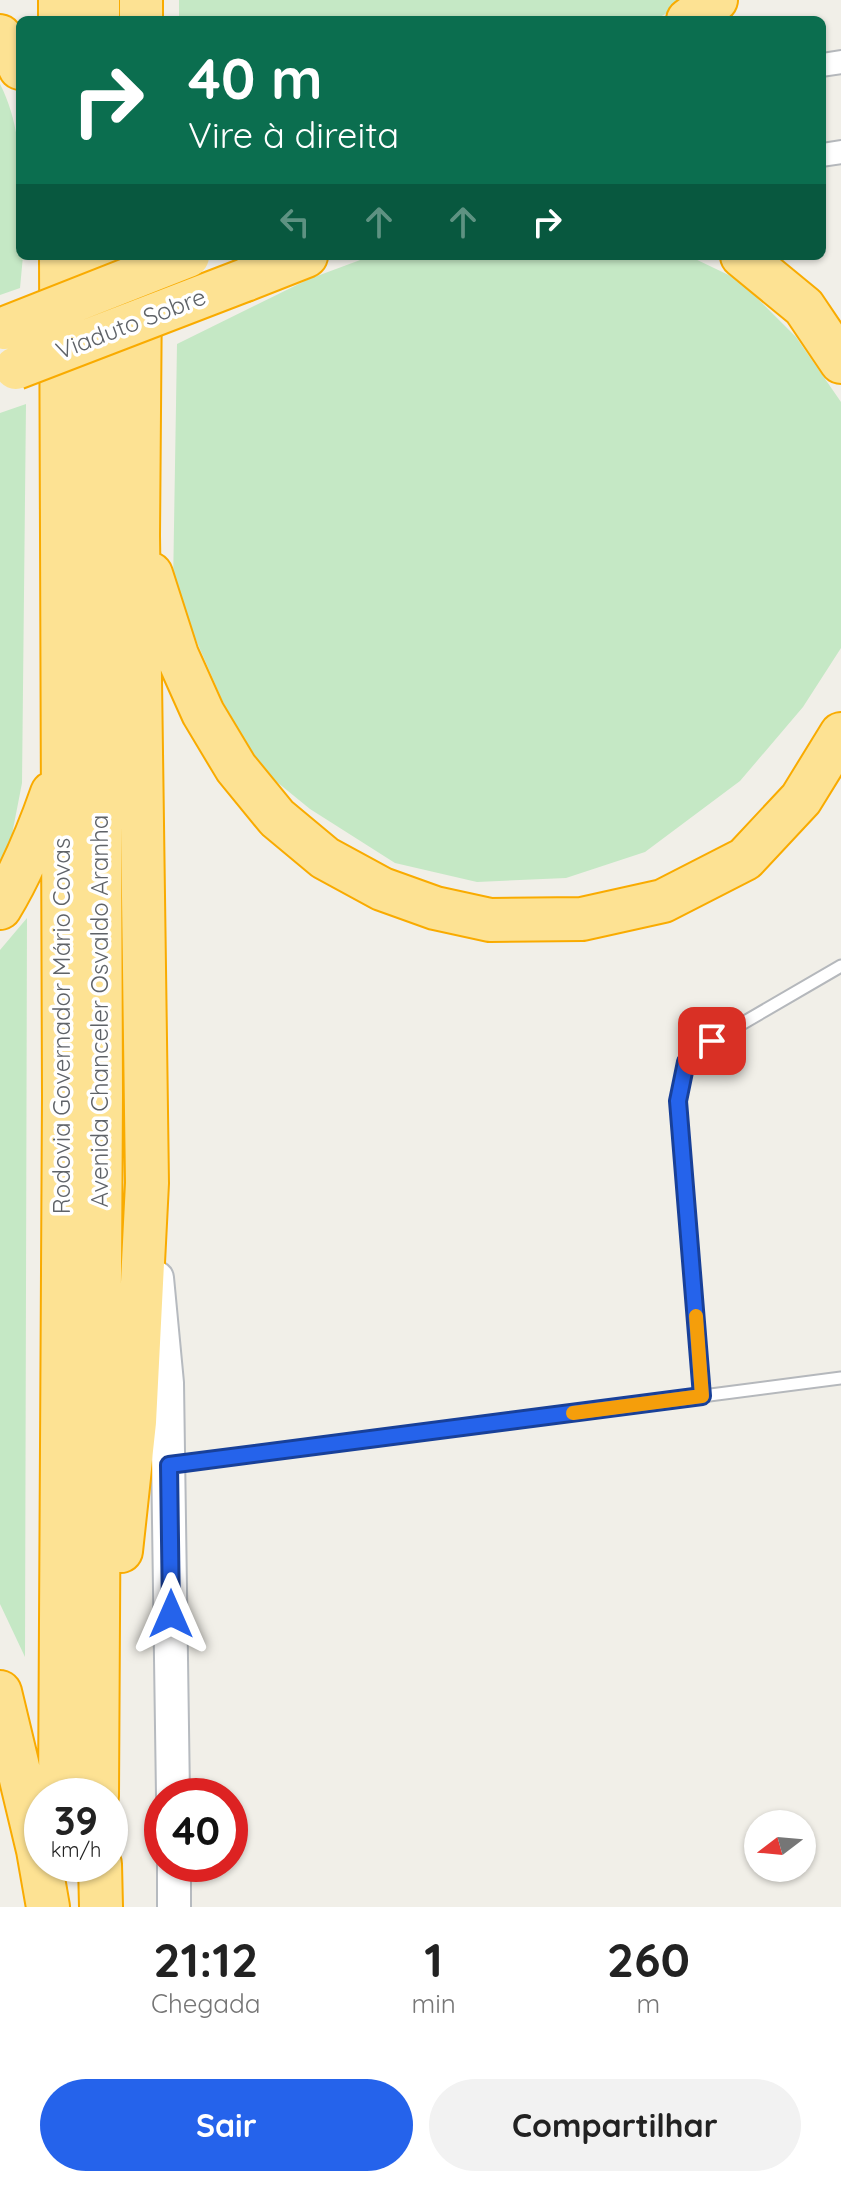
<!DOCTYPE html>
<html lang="pt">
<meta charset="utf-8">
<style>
:root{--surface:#fff;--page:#f2f2f2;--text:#222;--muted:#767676;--accent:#2563eb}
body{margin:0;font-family:Quicksand,sans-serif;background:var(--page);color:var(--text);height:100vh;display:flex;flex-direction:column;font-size:30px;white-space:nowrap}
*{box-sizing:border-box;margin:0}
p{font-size:26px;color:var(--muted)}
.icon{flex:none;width:44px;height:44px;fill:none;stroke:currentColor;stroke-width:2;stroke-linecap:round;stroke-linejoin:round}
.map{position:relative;height:1907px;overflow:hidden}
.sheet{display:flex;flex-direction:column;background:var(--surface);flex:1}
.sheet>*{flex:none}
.banner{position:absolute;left:16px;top:16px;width:810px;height:244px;border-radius:12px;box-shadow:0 2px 6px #0004;background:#0b6e4f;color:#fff;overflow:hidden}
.needle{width:52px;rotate:254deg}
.fabs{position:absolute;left:744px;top:1810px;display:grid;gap:16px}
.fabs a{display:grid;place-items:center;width:72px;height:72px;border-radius:50%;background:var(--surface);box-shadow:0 2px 6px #0004;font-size:40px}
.speed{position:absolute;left:24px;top:1778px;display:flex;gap:16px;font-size:40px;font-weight:700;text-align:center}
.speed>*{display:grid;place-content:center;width:104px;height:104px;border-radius:50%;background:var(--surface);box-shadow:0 2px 6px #0004;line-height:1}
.speed small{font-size:20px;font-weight:400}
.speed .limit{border:12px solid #d22;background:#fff;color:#111}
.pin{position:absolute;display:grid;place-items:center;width:68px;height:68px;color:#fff;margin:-34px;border-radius:16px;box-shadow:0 4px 12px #0006}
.me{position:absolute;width:88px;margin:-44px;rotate:0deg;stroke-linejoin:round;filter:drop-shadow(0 0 6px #0008)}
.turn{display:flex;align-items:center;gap:28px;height:168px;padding:0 40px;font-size:36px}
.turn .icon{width:104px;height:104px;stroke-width:2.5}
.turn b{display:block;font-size:56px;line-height:68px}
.lanes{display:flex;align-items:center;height:76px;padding:0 40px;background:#0003;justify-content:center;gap:40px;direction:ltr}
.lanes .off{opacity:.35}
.eta{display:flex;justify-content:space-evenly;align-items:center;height:136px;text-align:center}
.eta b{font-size:48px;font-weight:700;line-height:56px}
.action{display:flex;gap:16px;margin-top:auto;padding:16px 40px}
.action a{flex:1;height:92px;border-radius:48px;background:var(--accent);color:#fff;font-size:32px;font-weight:700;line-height:92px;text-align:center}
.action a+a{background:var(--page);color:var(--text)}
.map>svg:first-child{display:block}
.green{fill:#c5e8c5}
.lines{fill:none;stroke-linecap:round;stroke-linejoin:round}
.lane-casing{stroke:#b5b8bc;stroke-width:15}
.street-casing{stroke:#b5b8bc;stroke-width:26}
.secondary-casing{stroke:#b6babf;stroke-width:36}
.highway-casing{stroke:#f9ab00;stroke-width:46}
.lane{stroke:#fff;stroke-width:11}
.street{stroke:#fff;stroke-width:22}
.secondary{stroke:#fff;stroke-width:32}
.highway{stroke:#fde293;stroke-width:42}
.highway-bridge-casing{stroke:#f9ab00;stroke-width:46;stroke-linecap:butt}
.highway-bridge{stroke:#fde293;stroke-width:42}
.route-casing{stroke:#184099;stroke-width:20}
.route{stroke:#2563eb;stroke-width:14}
.slow{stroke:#f59e0b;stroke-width:14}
.labels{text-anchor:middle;stroke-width:7;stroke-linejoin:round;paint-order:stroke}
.street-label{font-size:24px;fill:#5f6368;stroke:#fff}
</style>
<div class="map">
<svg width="841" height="1907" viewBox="0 0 841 1907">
<rect width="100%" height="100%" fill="#f1efe8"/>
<!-- green -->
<path class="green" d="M179 0H692L654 20H179Z
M0 84C27 137 20 197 20 256H23L20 288 0 295Z
M371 256H689L739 280 796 337 841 402V648L803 707 740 781 645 852 566 878 477 882 395 863 310 809 256 765 223 702 173 587 177 344 309 279Z
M26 404 22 783 8 855 0 872V413Z
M27 918 25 1657 0 1604V950Z"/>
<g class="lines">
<defs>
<path id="lane" d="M702 1396 678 1101 686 1062 712 1041 841 966
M170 1465 841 1378"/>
<path id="street" d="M822 65 841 62
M822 155 841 152"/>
<path id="secondary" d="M157 1278 167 1383 173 1796
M174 1864V1907"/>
<path id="highway" d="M60 0V20
M98 0V20
M141 20V0
M688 20 716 0
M0 36 14 54 20 68
M742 256 804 307 841 362
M245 280 306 256
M151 574 177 655 203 713 236 768 277 818 325 858 382 889 435 908 490 920 582 919 663 901 745 859 801 799 841 734
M0 908C22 872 38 833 52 793
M121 1551 135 1422 147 1183 138 536 140 287
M0 1692 38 1850 48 1907
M60 1796 64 1097 61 256
M97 1796 101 1094 98 256
M100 1864 101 1907"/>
</defs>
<!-- lane casing -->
<use href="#lane" class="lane-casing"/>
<!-- street casing -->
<use href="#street" class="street-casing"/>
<!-- secondary casing -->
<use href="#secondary" class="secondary-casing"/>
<!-- highway casing -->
<use href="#highway" class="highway-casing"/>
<!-- lane -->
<use href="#lane" class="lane"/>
<!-- street -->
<use href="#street" class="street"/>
<!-- secondary -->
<use href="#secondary" class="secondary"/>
<!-- highway -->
<use href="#highway" class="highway"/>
<defs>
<path id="highway-bridge" d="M5 328 188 256
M16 368 245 280"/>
</defs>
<!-- highway-bridge casing -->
<use href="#highway-bridge" class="highway-bridge-casing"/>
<!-- highway-bridge -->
<use href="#highway-bridge" class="highway-bridge"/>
</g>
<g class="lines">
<defs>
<path id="route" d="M171 1614 169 1465 702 1396 678 1101 686 1062 712 1041"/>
</defs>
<!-- route casing -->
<use href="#route" class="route-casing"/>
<!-- route -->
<use href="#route" class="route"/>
<!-- slow -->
<path class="slow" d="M573 1413 702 1396 696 1316"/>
</g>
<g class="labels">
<!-- street labels -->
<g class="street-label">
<text transform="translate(131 324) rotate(-21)" y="8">Viaduto Sobre</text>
<text transform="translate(100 1011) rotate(-90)" y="8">Avenida Chanceler Osvaldo Aranha</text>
<text transform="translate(62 1026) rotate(-90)" y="8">Rodovia Governador Mário Covas</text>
</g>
</g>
</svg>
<div class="fabs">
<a><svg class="needle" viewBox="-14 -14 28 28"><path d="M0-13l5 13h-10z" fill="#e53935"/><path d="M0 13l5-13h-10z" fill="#767676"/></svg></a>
</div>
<div class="speed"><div>39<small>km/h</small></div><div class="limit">40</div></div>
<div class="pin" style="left:712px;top:1041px;background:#d93025"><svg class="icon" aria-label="arrive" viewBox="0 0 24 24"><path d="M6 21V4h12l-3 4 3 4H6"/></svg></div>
<svg class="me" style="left:171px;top:1614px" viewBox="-20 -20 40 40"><path d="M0-17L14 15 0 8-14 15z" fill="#2563eb" stroke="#fff" stroke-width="4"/></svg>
<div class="banner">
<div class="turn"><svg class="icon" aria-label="right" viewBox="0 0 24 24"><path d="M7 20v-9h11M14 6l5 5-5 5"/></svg><div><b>40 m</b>Vire à direita</div></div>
<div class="lanes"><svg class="icon off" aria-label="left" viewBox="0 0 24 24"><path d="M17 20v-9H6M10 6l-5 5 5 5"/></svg><svg class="icon off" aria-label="ahead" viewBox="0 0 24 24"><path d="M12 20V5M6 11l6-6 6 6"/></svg><svg class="icon off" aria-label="ahead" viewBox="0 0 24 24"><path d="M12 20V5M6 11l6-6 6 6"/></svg><svg class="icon" aria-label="right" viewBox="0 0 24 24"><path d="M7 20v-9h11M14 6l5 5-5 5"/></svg></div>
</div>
</div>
<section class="sheet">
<div class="eta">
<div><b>21:12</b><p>Chegada</p></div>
<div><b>1</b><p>min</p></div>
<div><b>260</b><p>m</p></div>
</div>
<div class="action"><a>Sair</a><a>Compartilhar</a></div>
</section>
